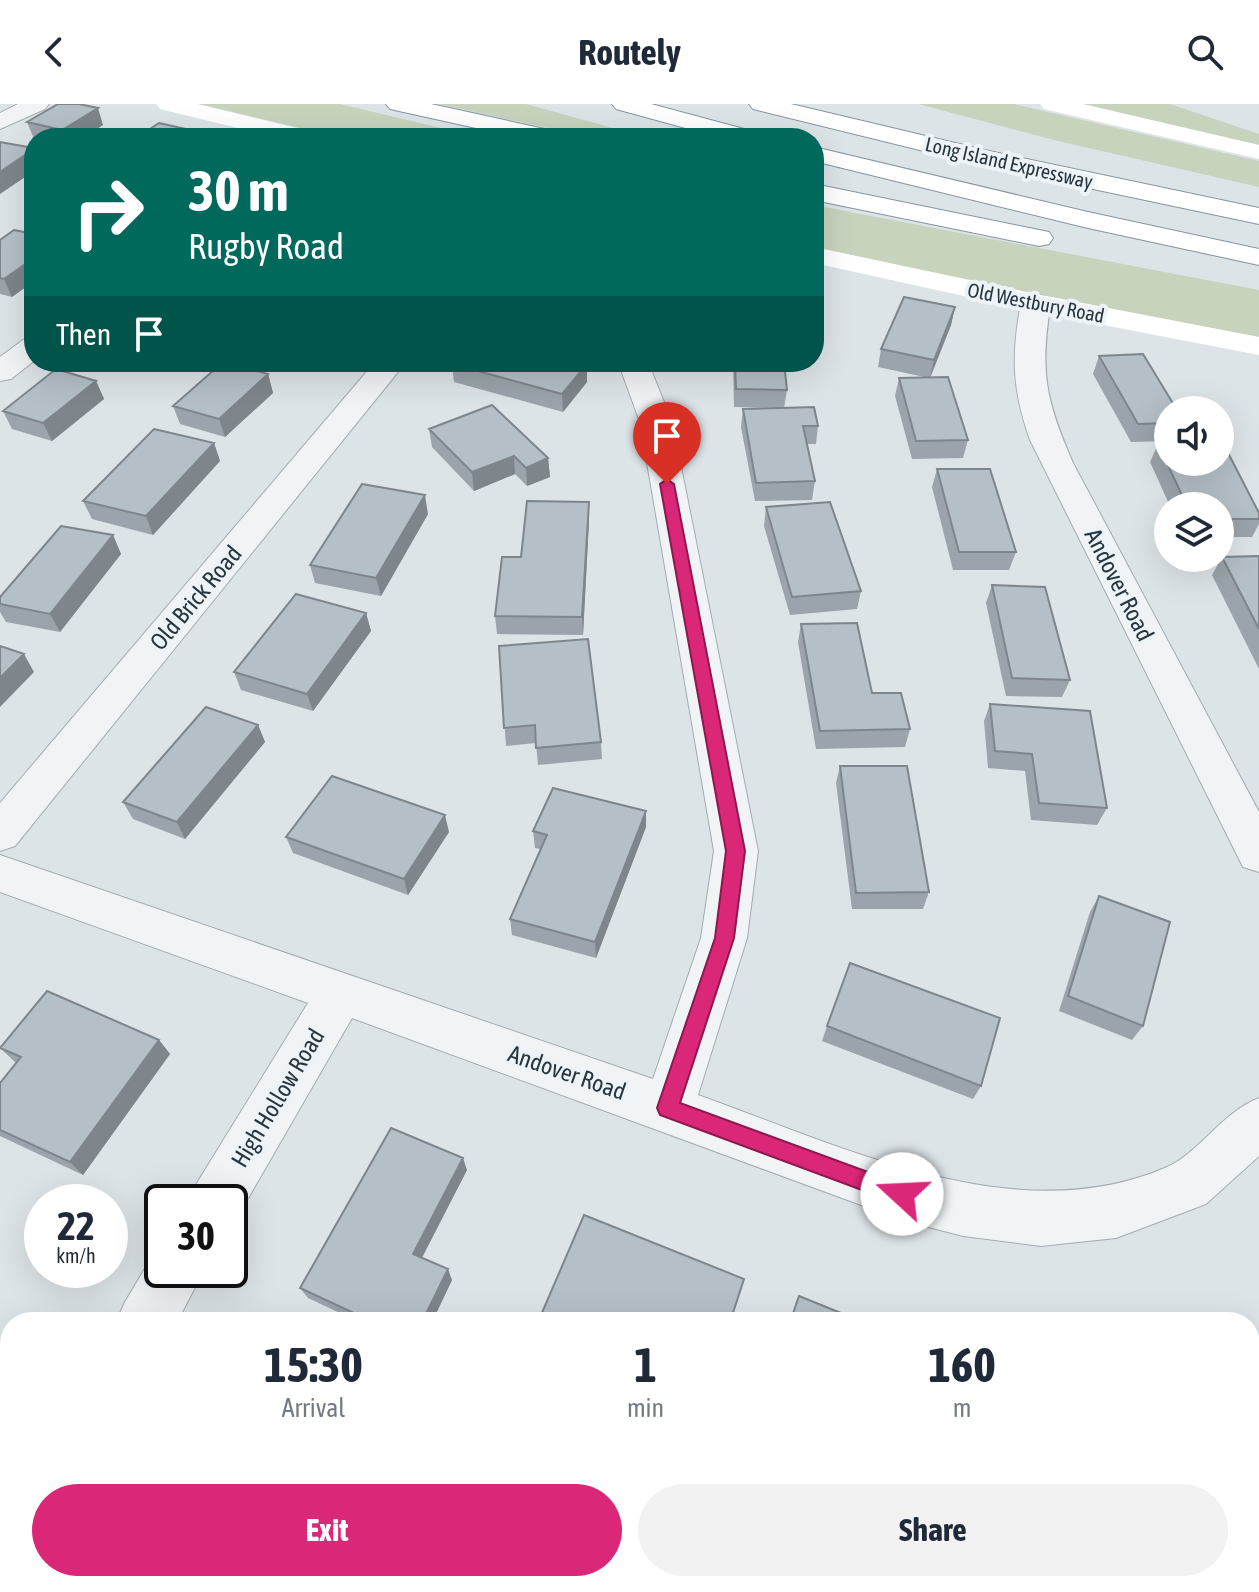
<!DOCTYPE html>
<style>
:root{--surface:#fff;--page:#f2f2f3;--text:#1f2937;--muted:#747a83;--accent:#db2777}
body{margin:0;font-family:"Asap Condensed",sans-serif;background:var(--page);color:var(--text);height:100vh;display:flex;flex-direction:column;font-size:30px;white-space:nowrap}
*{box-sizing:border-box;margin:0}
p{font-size:26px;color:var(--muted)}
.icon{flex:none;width:44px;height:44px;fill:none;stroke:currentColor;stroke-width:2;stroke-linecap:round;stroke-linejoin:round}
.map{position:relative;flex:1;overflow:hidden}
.drawer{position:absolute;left:0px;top:1208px;width:1260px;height:280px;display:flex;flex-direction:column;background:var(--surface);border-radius:32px 32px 0 0;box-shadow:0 8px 32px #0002}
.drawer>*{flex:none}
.hud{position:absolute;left:24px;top:24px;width:800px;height:244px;border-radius:32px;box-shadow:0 8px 32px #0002;background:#00695c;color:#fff;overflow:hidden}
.tools{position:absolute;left:1154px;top:292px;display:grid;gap:16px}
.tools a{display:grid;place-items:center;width:80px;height:80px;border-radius:50%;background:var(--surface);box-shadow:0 8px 32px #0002;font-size:40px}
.speed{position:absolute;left:24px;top:1080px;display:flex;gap:16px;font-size:40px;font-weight:700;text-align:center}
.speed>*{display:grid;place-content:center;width:104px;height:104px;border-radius:50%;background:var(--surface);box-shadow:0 8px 32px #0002;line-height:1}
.speed small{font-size:20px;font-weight:400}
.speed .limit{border:4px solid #111;border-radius:12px;background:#fff;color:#111}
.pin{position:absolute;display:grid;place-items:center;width:68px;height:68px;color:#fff;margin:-82px -34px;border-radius:50% 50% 50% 0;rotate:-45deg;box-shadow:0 0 8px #0007}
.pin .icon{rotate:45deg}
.me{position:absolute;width:88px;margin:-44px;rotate:290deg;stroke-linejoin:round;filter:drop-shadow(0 0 6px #0008)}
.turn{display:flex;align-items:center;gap:28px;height:168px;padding:0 32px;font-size:36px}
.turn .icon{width:104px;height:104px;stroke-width:2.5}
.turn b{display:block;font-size:56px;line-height:68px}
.then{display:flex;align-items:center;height:76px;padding:0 32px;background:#0003;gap:16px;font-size:30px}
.eta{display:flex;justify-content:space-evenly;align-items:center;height:136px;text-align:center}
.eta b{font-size:48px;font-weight:700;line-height:56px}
.action{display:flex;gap:16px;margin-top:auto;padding:16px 32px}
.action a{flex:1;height:92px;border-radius:48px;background:var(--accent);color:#fff;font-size:32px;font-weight:700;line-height:92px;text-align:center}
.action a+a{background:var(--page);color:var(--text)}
header{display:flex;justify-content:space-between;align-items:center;height:104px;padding:0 32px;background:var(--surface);font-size:36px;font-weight:700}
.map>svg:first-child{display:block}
.green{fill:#c8d3be}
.water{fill:#95bccc}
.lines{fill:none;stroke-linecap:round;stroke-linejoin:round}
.minor-casing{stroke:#a2acb2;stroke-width:2}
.motorway-casing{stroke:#8495a0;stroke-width:2}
.minor{fill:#f0f4f6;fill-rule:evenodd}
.secondary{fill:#fff;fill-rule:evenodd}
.motorway{fill:#fff;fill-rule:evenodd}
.wall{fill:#9ba4aa}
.shaded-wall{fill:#7e868b}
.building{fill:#b4bfc6;stroke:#7e868b;stroke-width:2}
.route{fill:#db2777;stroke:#8e194d;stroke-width:2}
.labels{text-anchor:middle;stroke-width:8;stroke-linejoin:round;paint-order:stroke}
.far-street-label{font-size:20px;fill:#263540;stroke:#edf3f6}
.street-label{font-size:24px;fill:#263540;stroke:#edf3f6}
</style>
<header><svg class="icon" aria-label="back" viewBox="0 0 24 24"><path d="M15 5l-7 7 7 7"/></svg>Routely<svg class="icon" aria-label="search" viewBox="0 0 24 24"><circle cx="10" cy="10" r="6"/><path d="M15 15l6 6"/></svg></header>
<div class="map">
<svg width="1259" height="1488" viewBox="0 0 1259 1488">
<rect width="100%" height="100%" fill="#dde4e8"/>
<!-- green -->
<path class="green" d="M199 0H340L483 34H342Z
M438 0H526L649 34H593Z
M918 0H1014L1259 57V83L1058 37Z
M1069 0H1170L1259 30V41Z
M814 101 1259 186V233L1036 192 814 143Z
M404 1478H835L858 1488H400Z"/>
<!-- water -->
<path class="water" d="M555 1478H755L772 1488H540Z"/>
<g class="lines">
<defs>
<path id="minor" d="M18 0H49L45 5 0 25V9Z
M1036 190 1046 193 1051 199C1039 267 1046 297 1073 359L1259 708V768L1243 763 1030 336C1012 285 1011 252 1021 199L1026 193Z
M34 233V257L11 275 0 277V253L23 236Z
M375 258H406L15 742 0 747V699Z
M618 258H648L672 318 758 747 747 834 698 991C841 1042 1017 1129 1167 1063 1199 1049 1221 1009 1259 994V1052L1206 1100 1116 1134 1041 1142 963 1132 902 1116 352 914 235 1117 230 1119V1098H189L197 1079 308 899 0 788V751L653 975 701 834 714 747 640 318Z
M162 1144V1166H204L177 1218H116L125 1198 156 1146Z
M10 1414V1478H27C20 1488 12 1488 0 1488V1418Z"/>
<path id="motorway" d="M386 0H431L563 29 566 34H521L390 5Z
M612 0H651L759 29 762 34H722L616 5Z
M749 0H791L989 47 1259 104V120L989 63 753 5Z
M814 43 1088 108 1259 145V161L1088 124 814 57Z
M814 80 1039 126 1049 128 1053 134 1049 140 1039 142 814 96Z"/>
</defs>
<!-- minor casing -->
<use href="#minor" class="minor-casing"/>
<!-- motorway casing -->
<use href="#motorway" class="motorway-casing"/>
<!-- minor -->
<use href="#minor" class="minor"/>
<!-- secondary -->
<path class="secondary" d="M156 0H197L317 29 320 34H278L160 5Z
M1040 0H1083L1259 41V55L1044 5Z
M814 143 1036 190 1259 233V251L1036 208 814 159Z"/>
<!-- motorway -->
<use href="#motorway" class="motorway"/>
</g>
<!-- wall -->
<path class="wall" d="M27 18 103 21 82 34H34V35Z
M34 130V177L12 193 0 190V136Z
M955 203 951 221 930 274 968 336 963 354 912 355 895 292 899 274H929L878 263 881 245Z
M1099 252 1168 306V337L1131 338 1093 270Z
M733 258H790L789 260H784L787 286 784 304 818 322 816 340H807L815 377 812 396 755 397 741 323 743 305 779 304 734 303Z
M452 260H587V278L563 308 454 278Z
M268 270 273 289 225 333 180 320 173 302Z
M96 277 104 295 52 337 12 325 3 307Z
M429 325 548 354 550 373 527 382 515 370 474 387 432 343Z
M214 339 220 357 153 431 92 415 83 397Z
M1158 340 1259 409V420L1252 433H1220V402H1170L1150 358Z
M937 365 1016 448 1009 466H953L932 383Z
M766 403 861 487 857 505 790 511 764 422Z
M428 410 381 492 315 479 310 461Z
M589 416 583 531 497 530 495 512 521 453Z
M113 431 121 450 60 528 6 518 0 508V493Z
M1259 452V565L1212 471 1222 453Z
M992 481 1070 576 1062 593 1006 592 986 499Z
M366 509 371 527 313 607 241 586 234 568Z
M801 520 910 625 905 643 816 645 798 538Z
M499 542 601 638 602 655 538 661 536 639 506 642Z
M990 600 1107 704 1097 721 1031 716 1025 667 988 664 984 617Z
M258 621 265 638 185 735 133 715 123 698Z
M840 662 929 788 923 805H852L836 679Z
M646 707V723L596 854 512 831 510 815 540 745 535 744 533 727Z
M449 728 408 791 293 749 286 733Z
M1099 792 1143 922 1132 936 1059 907 1090 808Z
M827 922 981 982 973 995 822 937Z
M159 936 170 950 83 1071 0 1032V979L16 959 0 944Z
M467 1066 422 1154 452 1176 432 1218H359L308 1194 300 1184Z
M584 1111 731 1218H538Z
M1250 1273H1259V1392H1250Z"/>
<!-- shaded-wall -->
<path class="shaded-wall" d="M98 4 103 21 82 34H65L62 26Z
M199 28 200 34H190Z
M34 45V67L0 90V68Z
M34 154V177L12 193 4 175Z
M955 203 951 221 930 274 934 256Z
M587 260V278L563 308 562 290Z
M268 270 273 289 225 333 219 315Z
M96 277 104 295 52 337 43 319Z
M214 339 220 357 153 431 146 412Z
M514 352 515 370 474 387 472 368Z
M548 354 550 373 527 382 526 364Z
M425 391 428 410 381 492 376 474Z
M589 398V416L583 531 582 513Z
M113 431 121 450 60 528 50 510Z
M366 509 371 527 313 607 307 590Z
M24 550 34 568 0 603V574Z
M258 621 265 638 185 735 177 718Z
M646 707V723L596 854 595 838Z
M445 711 449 728 408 791 404 775Z
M159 936 170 950 83 1071 70 1058Z
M463 1054 467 1066 418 1161 413 1150Z
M448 1165 452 1176 432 1218H422Z
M276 1478H288L283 1488H271Z"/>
<!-- building -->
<path class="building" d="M58 0H79L98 4 62 26 27 18Z
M159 19 199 28 190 34H136Z
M0 38 34 44V45L0 68Z
M14 126 34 130V154L4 175 0 174V136Z
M904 193 955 203 934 256 881 245Z
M1143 250 1177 306H1168V319L1138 320 1099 252Z
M223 258 268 270 219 315 173 302Z
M453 258H578L587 260 562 290 452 260Z
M735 258H784L787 286 736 285Z
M56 265 96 277 43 319 3 307Z
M948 273 968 336 916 337 899 274Z
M492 301 548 354 526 364 514 352 472 368 429 325Z
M814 303 818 322H803L815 377 756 379 743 305Z
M154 325 214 339 146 412 83 397Z
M1220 339H1223L1259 409V415H1220V402H1187L1158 340H1168V358H1220Z
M937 365H990L1016 448H959Z
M362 380 425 391 376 474 310 461Z
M527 397 589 398 582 513 495 512 502 453H521Z
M830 398 861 487 792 493 766 403Z
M61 422 113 431 50 510 0 500V493Z
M1259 452V525L1222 453Z
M992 481 1045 483 1070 576 1012 574Z
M296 490 366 509 307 590 234 568Z
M857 519 872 589H901L910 625 820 627 801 520Z
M588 535 601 638 536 644 535 621 504 624 499 542Z
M0 542 24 550 0 574Z
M990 600 1090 607 1107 704 1039 699 1032 650 995 647Z
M206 603 258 621 177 718 123 698Z
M840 662H907L929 788 856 789Z
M332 672 445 711 404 775 286 733Z
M553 684 646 707 595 838 510 815 547 731 533 727Z
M1099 792 1170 818 1143 922 1068 892Z
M850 859 1000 914 981 982 827 922Z
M47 887 159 936 70 1058 0 1026V979L21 953 0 944Z
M391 1024 463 1054 413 1150 448 1165 422 1218H373L300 1184Z
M584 1111 744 1175 730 1218H598L579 1210 575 1218H538Z
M799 1192 863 1218H790Z
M1250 1273H1259V1386H1250Z
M155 1478H276L271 1488H173Z"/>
<!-- route -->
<path class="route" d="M667 375 674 380 745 747 734 834 680 999 909 1083 913 1090 909 1098 902 1101 660 1011 657 1004 715 834 726 747 660 380Z"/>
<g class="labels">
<!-- far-street labels -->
<g class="far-street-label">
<text transform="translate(1009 59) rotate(13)" y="7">Long Island Expressway</text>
<text transform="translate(1036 199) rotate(11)" y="7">Old Westbury Road</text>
</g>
<!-- street labels -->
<g class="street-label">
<text transform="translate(1119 481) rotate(63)" y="8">Andover Road</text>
<text transform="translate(196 494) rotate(-50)" y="8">Old Brick Road</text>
<text transform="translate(567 969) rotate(19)" y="8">Andover Road</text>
<text transform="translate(278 994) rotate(-59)" y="8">High Hollow Road</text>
</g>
</g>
</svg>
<div class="tools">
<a><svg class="icon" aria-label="sound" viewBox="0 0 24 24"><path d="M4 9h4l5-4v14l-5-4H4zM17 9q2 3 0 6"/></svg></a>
<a><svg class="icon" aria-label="layers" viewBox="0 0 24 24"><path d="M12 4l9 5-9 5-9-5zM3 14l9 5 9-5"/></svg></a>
</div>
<div class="speed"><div>22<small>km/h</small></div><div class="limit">30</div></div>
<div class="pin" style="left:667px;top:380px;background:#d93025"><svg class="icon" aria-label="arrive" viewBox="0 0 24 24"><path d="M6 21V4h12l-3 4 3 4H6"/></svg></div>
<svg class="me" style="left:902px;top:1090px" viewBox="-20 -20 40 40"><circle r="19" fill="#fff"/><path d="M0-13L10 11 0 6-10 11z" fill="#db2777"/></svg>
<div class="hud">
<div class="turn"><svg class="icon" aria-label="right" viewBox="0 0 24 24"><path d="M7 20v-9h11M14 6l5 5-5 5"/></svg><div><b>30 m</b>Rugby Road</div></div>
<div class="then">Then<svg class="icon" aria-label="arrive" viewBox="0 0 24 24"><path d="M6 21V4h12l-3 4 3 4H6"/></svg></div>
</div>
<section class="drawer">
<div class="eta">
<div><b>15:30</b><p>Arrival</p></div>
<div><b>1</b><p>min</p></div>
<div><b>160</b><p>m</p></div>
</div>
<div class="action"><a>Exit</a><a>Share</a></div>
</section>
</div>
